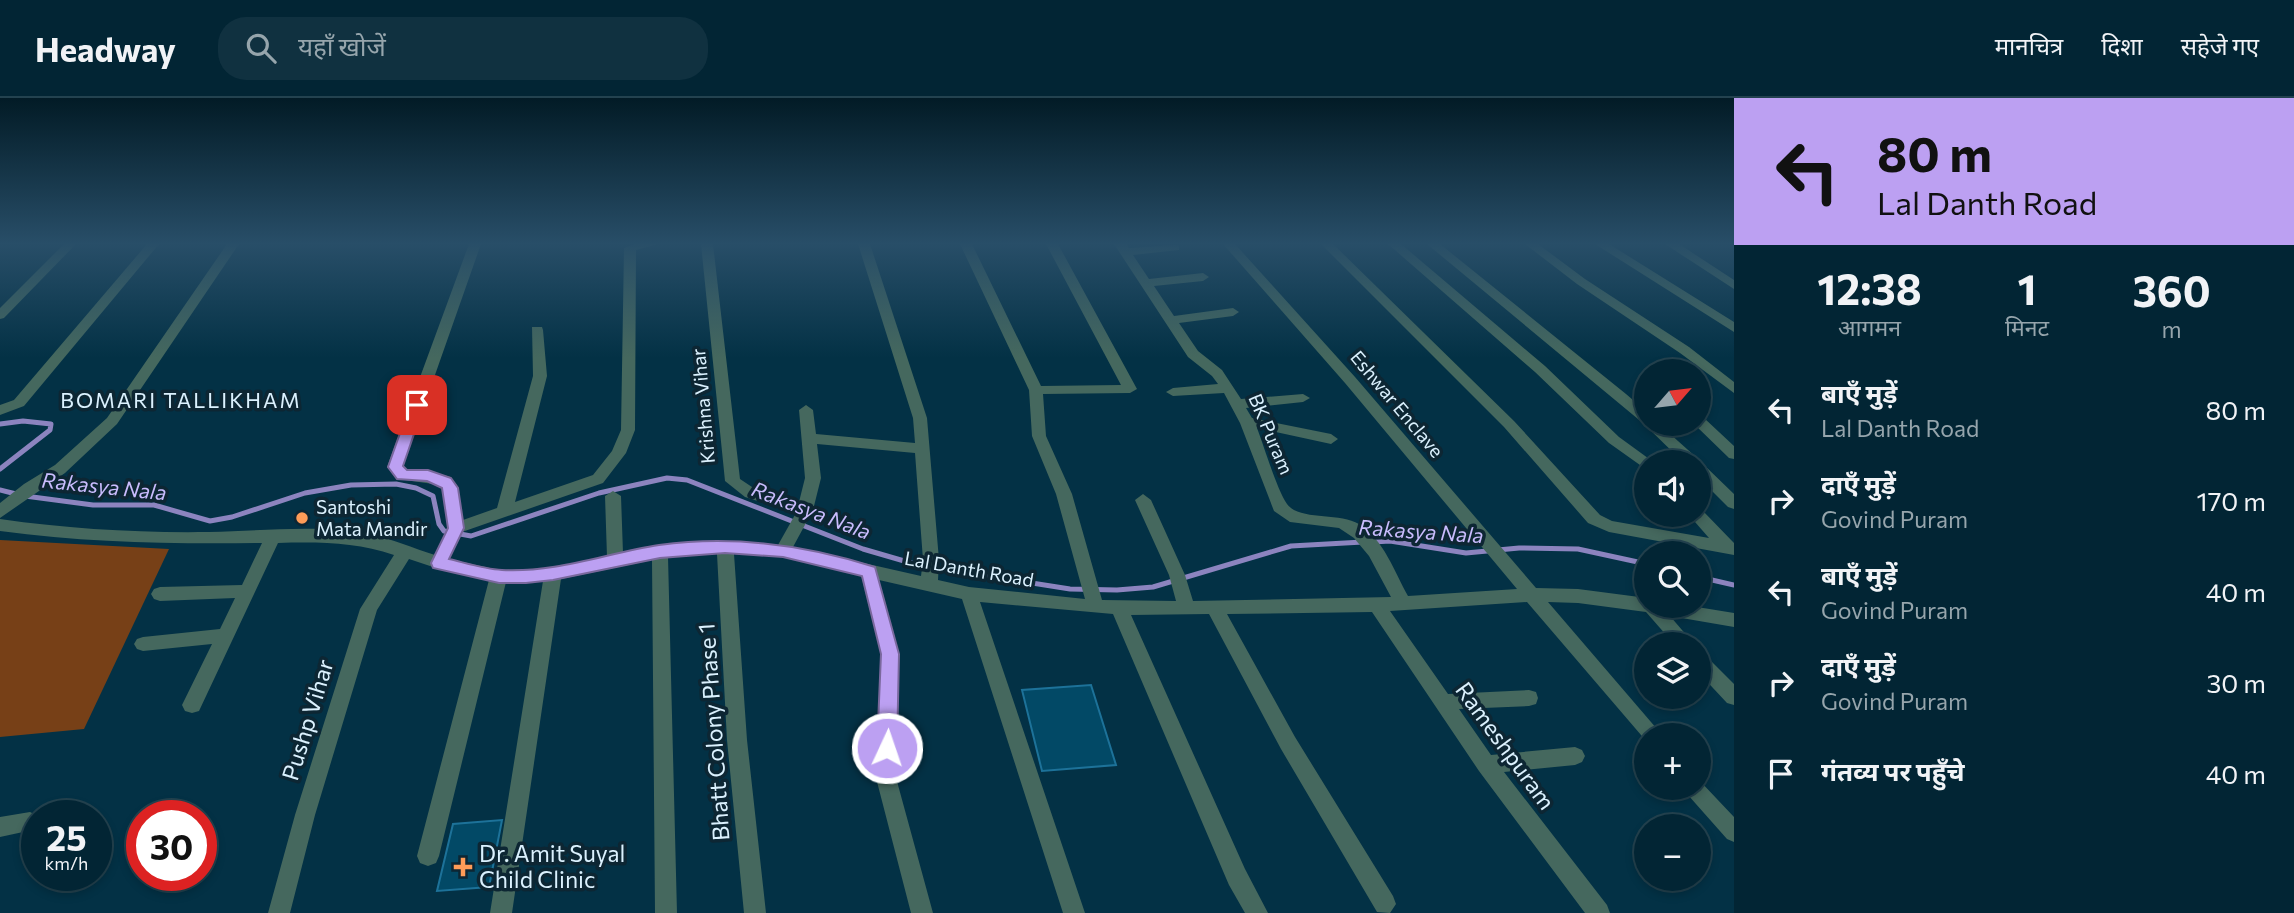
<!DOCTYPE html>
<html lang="hi">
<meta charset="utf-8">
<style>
:root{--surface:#022534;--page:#103140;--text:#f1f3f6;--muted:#96a5ac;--line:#23424f}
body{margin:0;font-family:Commissioner,"Noto Sans Devanagari",sans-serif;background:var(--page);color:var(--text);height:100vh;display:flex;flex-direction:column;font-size:26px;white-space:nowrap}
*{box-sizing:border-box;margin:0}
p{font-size:23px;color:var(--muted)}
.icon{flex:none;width:38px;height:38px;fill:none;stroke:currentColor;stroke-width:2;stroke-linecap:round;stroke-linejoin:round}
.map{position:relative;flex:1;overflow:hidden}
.details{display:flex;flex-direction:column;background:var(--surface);width:560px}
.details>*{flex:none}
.banner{background:#bca0f2;color:#111;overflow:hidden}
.needle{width:46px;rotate:62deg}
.buttons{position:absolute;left:1634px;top:261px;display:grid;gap:14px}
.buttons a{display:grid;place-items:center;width:77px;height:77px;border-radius:50%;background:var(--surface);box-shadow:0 4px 10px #0003,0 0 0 2px var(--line);font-size:35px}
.speed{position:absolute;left:21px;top:702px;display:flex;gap:14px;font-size:35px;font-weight:700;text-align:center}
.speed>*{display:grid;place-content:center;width:91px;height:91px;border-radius:50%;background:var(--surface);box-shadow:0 4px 10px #0003,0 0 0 2px var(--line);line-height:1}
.speed small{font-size:18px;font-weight:400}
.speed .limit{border:10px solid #d22;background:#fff;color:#111}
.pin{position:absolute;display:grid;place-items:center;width:60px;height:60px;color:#fff;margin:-30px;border-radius:14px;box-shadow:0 4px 10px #0006}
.me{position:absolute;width:77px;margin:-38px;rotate:3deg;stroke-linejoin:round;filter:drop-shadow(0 0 5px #0008)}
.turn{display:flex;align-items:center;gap:24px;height:147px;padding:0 28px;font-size:32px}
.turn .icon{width:91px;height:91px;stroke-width:2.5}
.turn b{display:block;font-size:49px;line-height:60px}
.eta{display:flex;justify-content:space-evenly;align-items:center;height:119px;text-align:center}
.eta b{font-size:42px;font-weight:700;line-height:49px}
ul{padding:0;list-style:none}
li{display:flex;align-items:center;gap:21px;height:91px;padding:0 28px}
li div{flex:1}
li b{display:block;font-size:26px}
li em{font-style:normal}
header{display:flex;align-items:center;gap:42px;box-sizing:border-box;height:98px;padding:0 35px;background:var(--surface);border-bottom:2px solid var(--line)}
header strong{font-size:33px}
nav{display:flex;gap:38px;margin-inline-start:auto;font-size:24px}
.search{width:490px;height:63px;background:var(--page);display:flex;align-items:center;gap:18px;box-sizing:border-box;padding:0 24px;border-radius:28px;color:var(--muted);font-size:26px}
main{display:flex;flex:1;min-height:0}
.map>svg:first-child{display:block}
.green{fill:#774017}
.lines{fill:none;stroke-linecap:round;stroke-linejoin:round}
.stream{stroke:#8c84bf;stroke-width:5}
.building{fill:#024966;stroke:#1d7299;stroke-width:2}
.minor{fill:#45685e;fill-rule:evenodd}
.route{fill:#bca0f2;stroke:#7a689d;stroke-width:2}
.poi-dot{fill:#fe9c58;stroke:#0d2633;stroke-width:2.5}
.labels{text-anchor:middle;stroke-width:7;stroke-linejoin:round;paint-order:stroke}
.street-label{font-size:19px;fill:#dbf1fe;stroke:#0d2633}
.poi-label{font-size:19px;fill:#dbf1fe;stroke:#0d2633;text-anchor:start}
.neighbourhood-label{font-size:21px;letter-spacing:2px;fill:#dbf1fe;stroke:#0d2633}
.water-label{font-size:21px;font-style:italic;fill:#c9bcfd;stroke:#0d2633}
.near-street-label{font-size:23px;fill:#dbf1fe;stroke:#0d2633}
.near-poi-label{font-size:23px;fill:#dbf1fe;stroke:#0d2633;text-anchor:start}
</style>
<header>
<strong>Headway</strong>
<div class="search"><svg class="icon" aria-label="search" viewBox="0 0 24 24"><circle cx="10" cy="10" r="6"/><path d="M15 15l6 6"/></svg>यहाँ खोजें</div>
<nav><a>मानचित्र</a><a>दिशा</a><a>सहेजे गए</a></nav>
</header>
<main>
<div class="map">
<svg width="1734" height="815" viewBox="0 0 1734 815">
<rect width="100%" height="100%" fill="#033145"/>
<!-- green -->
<path class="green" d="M0 442 169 451 84 631 0 639Z"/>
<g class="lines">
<!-- stream -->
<path class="stream" d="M0 326 23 323 51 326 50 332 0 371
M0 392 16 396
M25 398 93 407H154L210 423 232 419 305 395 351 387 396 386 416 390 433 398 439 426 444 433 471 438 599 395 667 380 687 382 863 451 918 467 1070 491 1117 492 1153 489 1291 448 1363 444
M1373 444 1390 443 1466 455 1519 450 1578 451 1647 466
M1699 479 1734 487"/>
</g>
<!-- building -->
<path class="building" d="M1091 587 1116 667 1042 673 1022 592Z
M502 722 489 789 437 793 453 726Z"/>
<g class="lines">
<!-- minor -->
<path class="minor" d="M64 146H76L4 220 0 221V210Z
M147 146H159L24 308 0 317V307L14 302Z
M227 146H239L117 326 65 375 0 420V405L24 386 55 367 107 320Z
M469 146H481L403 368 407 372 428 373 451 379 458 390 463 422 497 410 533 278 532 229H542L543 232 547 278 515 404 593 377 612 353 621 332 624 150 634 146H658L636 152 635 332 626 355 603 385 462 434 449 461 499 472 553 470 607 459 605 398 613 393 621 398 623 455C675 445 725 443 778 447L796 415 745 399 725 383 701 146H713L740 381 755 391 799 404 805 380 799 312 806 307 813 312 816 336 915 345 913 320 858 146H870L927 320 939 462 938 482 969 489 1085 501 1056 396 1032 338 1029 292 960 146H972L1041 288 1121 287 1046 146H1058L1137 291 1130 295 1043 296 1046 338 1072 396 1102 502 1176 503 1169 477 1135 402 1143 396 1151 402 1185 477 1193 503 1391 499 1369 458 1354 440 1339 430 1290 424 1274 413 1240 325 1224 295 1173 298 1166 294 1173 290 1218 286 1212 278 1188 259 1114 146H1126L1129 150 1175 147 1179 148V152L1133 157 1149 181 1203 175 1209 179 1203 183 1154 188 1174 218 1233 210 1239 214 1233 218 1179 225 1198 253 1222 272 1241 301 1303 296 1310 300 1303 304 1246 310 1252 320 1331 336 1338 341 1331 346 1257 330C1264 348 1277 392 1287 406 1299 423 1339 414 1359 426 1384 442 1394 473 1408 498L1517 491 1345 285 1223 146H1235L1355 279 1536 490 1578 491 1647 500V508H1691L1734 515V529L1670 518 1694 546H1674L1646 514 1578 505 1548 504 1657 631 1660 637H1647V644L1527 504 1390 513 1448 596 1529 592 1536 594 1538 600 1536 606 1529 608 1459 611 1491 657 1575 649 1582 652 1585 658 1582 664 1575 667 1504 674 1607 807 1610 815H1585L1479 673 1372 514 1227 516 1295 639 1393 798 1396 806 1390 815 1377 814 1281 651 1209 516 1131 517 1245 771 1268 815H1245L1229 787 1113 516 980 504 1085 815H1063L962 501 879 482 899 556 895 676 933 815H911L875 676 881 556 861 477 783 459 734 456 747 642 766 815H744L727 642 717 456 668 459 677 815H655L652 462 561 481 512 815H490L543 483 506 484 439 758 436 765 428 768 420 765 417 758 489 482 439 471 409 461 377 512 315 717 290 815H268L295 717 360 511 394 457C356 444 319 444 278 445L199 613 192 615 185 613 182 607 212 546 143 553 137 551 134 546 137 541 143 539 220 531 235 500 160 503 154 501 151 496 154 491 160 489 242 487 262 445C174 446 87 445 0 433V421C69 431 139 435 209 434 261 433 318 426 369 436 393 441 412 450 435 457L448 430 442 390 440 387 398 381 387 369ZM817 346 915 355 923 462 921 478 793 449 813 412 821 380Z
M1321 146H1333L1514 323 1600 417 1612 423 1709 440 1688 416H1699V411L1702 412 1734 445V457L1609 434 1588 425 1504 329Z
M1388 146H1401L1545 268 1619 339 1652 363 1647 364V372L1609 345 1535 274Z
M1427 146H1440L1626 296 1647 314V326H1659L1697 360 1700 364H1683L1644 326Z
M1525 146H1538L1585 181 1689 249 1734 284V295L1680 255 1577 186Z
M1595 146H1609L1734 224V234Z
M1665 146H1679L1734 182V191Z
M1699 318 1704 320 1734 348V361L1729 360 1694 326H1699Z
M1699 366 1704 367 1734 396V411L1728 409 1699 380Z
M1699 555 1705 557 1734 586V607L1727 605 1699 575Z
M1699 682 1734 719V744L1727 741 1688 697 1685 690H1699Z
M30 714 38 718 37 731 0 739V719Z"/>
</g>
<!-- sky -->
<linearGradient id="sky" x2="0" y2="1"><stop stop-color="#021b26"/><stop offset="0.56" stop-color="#284e68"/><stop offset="1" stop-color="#284e68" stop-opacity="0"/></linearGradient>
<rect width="1734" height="260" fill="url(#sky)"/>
<!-- route -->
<path class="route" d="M417 302 424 307 403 368 407 372H428L451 380 458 390 464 430 449 461C466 465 484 471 502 472 556 475 607 455 659 447 732 437 806 447 875 469L899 556 897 650 894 657 887 659 880 657 877 650 881 556 862 478 783 459 725 455 660 460 553 482 526 485H499L433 470 431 465 448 430 442 390 427 383 397 381 388 369 410 307Z"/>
<!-- markers -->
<g class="poi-dot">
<circle cx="302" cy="420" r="7"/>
<path d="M459.5 758.5h7v7h7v7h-7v7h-7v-7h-7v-7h7z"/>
</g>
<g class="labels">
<!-- street labels -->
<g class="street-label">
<text transform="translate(1397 306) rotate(50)" y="7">Eshwar Enclave</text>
<text transform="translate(703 308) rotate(-95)" y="7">Krishna Vihar</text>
<text transform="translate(1271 336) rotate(67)" y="7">BK Puram</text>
<text transform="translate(969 471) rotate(10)" y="7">Lal Danth Road</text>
</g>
<!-- poi labels -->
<g class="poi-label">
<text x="316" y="416">Santoshi<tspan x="316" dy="22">Mata Mandir</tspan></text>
</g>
<!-- neighbourhood labels -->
<g class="neighbourhood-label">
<text x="181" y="310">BOMARI TALLIKHAM</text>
</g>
<!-- water labels -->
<g class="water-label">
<text transform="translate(104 389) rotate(6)" y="7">Rakasya Nala</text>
<text transform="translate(811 413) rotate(21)" y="7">Rakasya Nala</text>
<text transform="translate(1421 434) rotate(4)" y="7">Rakasya Nala</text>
</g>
<!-- near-street labels -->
<g class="near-street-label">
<text transform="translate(308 622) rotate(-73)" y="8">Pushp Vihar</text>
<text transform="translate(714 634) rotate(-94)" y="8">Bhatt Colony Phase 1</text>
<text transform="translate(1505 648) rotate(54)" y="8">Rameshpuram</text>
</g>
<!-- near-poi labels -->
<g class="near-poi-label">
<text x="479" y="764">Dr. Amit Suyal<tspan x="479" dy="26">Child Clinic</tspan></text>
</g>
</g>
</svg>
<div class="buttons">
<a><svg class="needle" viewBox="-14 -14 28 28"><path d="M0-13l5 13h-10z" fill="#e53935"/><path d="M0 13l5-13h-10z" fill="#96a5ac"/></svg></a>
<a><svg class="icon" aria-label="sound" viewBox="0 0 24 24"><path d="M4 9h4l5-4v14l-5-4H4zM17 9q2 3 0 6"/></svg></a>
<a><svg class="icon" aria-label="search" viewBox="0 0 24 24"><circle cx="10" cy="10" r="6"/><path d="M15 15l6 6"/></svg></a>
<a><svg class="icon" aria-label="layers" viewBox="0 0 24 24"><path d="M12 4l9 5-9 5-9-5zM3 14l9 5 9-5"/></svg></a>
<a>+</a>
<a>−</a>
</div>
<div class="speed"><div>25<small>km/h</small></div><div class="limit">30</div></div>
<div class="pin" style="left:417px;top:307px;background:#d93025"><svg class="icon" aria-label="arrive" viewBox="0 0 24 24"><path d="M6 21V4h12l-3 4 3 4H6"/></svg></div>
<svg class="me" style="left:887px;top:650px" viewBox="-20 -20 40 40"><circle r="17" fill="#bca0f2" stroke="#fff" stroke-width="3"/><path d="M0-11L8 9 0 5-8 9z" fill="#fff"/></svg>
</div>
<section class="details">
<div class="banner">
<div class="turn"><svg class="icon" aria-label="left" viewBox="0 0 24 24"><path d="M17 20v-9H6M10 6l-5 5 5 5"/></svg><div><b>80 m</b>Lal Danth Road</div></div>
</div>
<div class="eta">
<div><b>12:38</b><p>आगमन</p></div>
<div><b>1</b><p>मिनट</p></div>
<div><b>360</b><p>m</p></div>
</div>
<ul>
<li><svg class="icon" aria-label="left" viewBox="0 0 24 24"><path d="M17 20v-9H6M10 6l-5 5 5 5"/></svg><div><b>बाएँ मुड़ें</b><p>Lal Danth Road</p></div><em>80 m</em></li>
<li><svg class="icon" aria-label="right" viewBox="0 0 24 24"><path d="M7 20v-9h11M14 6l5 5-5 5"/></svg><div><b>दाएँ मुड़ें</b><p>Govind Puram</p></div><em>170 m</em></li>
<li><svg class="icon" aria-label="left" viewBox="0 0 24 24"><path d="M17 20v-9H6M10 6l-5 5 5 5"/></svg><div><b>बाएँ मुड़ें</b><p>Govind Puram</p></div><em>40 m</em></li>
<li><svg class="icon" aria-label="right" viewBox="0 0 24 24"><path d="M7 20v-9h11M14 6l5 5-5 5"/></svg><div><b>दाएँ मुड़ें</b><p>Govind Puram</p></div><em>30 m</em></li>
<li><svg class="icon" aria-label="arrive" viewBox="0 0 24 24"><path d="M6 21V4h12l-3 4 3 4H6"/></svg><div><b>गंतव्य पर पहुँचे</b></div><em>40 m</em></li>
</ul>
</section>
</main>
